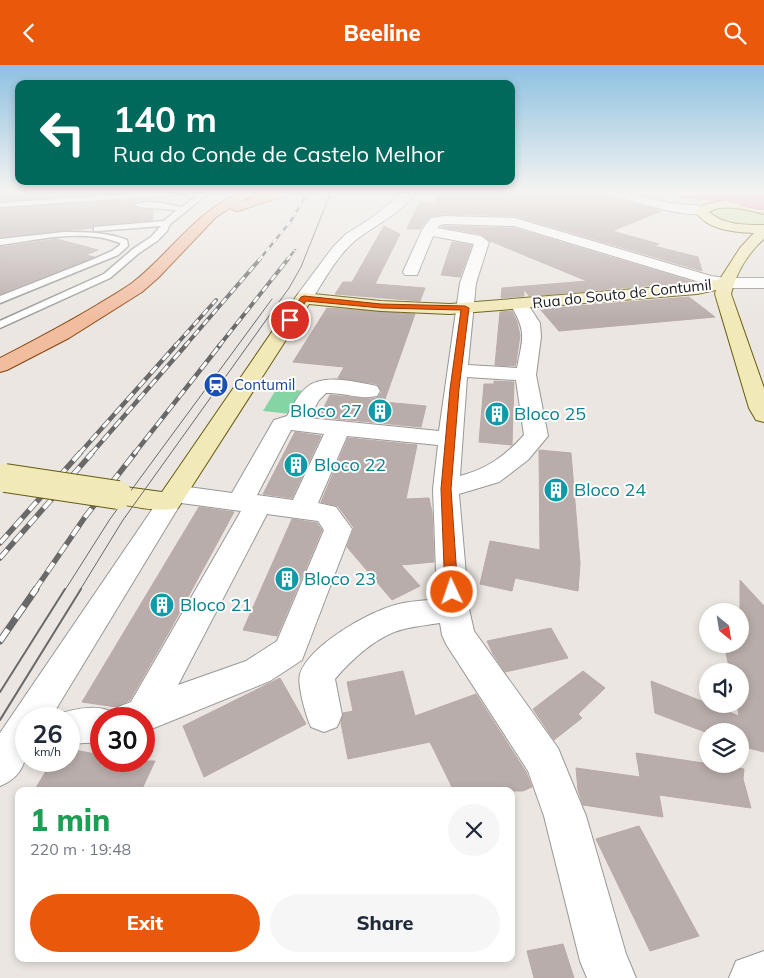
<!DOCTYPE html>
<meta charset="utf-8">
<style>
:root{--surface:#fff;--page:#f6f6f7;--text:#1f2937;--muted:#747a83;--accent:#ea580c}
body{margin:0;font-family:Mulish,sans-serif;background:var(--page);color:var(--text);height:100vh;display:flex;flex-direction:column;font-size:19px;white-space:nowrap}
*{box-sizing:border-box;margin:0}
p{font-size:16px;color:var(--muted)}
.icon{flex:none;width:28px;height:28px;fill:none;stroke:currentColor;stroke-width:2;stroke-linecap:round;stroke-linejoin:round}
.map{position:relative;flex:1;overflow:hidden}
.sheet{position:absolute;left:15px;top:722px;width:500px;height:175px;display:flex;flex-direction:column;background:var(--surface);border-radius:10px;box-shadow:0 2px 8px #0003}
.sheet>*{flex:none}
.top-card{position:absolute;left:15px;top:15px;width:500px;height:105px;border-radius:10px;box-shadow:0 2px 8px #0003;background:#00695c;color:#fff;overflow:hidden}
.needle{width:32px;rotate:150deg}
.controls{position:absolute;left:699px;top:538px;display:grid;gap:10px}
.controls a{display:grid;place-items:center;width:50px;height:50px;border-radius:50%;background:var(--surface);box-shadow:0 2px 8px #0003;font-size:25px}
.speed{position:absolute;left:15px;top:642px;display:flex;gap:10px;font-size:25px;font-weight:700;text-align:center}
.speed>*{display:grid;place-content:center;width:65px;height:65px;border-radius:50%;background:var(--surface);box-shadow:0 2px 8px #0003;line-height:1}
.speed small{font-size:12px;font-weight:400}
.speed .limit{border:8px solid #d22;background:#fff;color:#111}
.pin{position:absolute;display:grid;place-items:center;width:42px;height:42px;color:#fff;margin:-21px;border:2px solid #fff;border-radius:50%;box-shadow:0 1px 5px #0007}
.me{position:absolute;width:55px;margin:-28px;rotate:357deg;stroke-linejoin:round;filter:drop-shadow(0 0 4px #0008)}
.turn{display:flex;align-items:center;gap:18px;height:105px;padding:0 15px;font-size:22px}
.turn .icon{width:65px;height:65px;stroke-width:2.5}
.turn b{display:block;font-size:35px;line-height:42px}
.round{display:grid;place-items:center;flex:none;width:52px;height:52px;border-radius:26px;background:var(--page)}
.summary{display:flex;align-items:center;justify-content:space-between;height:85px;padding:0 15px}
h1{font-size:30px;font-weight:800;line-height:38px;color:#1e9e55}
.cta{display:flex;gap:10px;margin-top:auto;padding:10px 15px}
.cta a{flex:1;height:58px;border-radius:30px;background:var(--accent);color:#fff;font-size:20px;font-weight:800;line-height:58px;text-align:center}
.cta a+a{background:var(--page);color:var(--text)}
header{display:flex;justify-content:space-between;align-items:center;height:65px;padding:0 15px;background:var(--accent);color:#fff;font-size:22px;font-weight:800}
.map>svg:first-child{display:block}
.grass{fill:#d2e2aa}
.pitch{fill:#85d4a4}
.building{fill:#b8adab;stroke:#bbaaa5}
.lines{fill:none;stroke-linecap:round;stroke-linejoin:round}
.lane-casing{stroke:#989898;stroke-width:3}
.street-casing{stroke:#989898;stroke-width:2}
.secondary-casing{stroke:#655c0e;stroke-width:2}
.primary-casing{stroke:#84430d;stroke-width:2}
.highway-casing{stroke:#c43385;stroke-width:2}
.lane{fill:#fff;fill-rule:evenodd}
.street{fill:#fff;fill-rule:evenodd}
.secondary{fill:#f2e9b8;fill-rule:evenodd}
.primary{fill:#f2bc9f;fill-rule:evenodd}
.highway{fill:#dd8fae;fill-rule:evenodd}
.tram-far1{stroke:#696969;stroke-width:1}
.tram{stroke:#696969;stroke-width:2}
.rail-far4-casing{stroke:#696969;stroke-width:2.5}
.rail-far3-casing{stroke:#696969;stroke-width:4}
.rail-far2-casing{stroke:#696969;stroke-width:4.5}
.rail-far1-casing{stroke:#696969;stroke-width:5.5}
.rail-casing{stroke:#696969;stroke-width:7}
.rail-far4{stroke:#fff;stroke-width:2;stroke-dasharray:5.5;stroke-linecap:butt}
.rail-far3{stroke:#fff;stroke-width:2.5;stroke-dasharray:7;stroke-linecap:butt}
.rail-far2{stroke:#fff;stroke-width:3;stroke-dasharray:9;stroke-linecap:butt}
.rail-far1{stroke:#fff;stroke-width:4;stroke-dasharray:11;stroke-linecap:butt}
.rail{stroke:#fff;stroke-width:5;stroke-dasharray:14;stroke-linecap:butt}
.secondary-bridge-casing{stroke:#655c0e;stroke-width:30;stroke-linecap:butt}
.highway-bridge-casing{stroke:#c43385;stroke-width:15;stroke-linecap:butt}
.secondary-bridge{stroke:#f2e9b8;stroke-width:28}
.highway-bridge{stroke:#dd8fae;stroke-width:14}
.route{fill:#ea580c;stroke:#983908}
.labels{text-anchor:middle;stroke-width:4;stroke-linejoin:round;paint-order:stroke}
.far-street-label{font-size:15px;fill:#1b1b1b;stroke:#fff}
.far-transit-label{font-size:15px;fill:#164399;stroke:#fff;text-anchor:start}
.culture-label{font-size:18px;fill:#0d838f;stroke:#fff;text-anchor:start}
</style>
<header><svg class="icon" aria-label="back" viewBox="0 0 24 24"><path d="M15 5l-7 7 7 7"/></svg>Beeline<svg class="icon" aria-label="search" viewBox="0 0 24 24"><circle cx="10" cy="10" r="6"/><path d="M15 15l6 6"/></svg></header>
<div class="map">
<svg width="764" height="913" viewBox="0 0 764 913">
<rect width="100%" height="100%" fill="#ebe6e1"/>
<!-- grass -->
<path class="grass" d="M735 142 764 148V161L753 162 721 157 709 147 717 143Z"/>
<!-- pitch -->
<path class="pitch" d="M277 323 304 326 291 349 263 346Z"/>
<!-- building -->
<path class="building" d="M13 127H132L0 136V128Z
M440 127H606L610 132 661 146 612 166 659 179 654 181 698 192 702 206 515 151 444 149 430 152 420 164H407L419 138H435Z
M154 133V135L140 136 133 139 139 144 153 145V155L94 160 92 163 0 172V144Z
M384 161 400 169 375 219 425 223 420 236 335 229 343 217H352Z
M444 161 514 163 694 217 529 231 524 224V231L501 233 502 223 587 216 490 176 481 169 441 162Z
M57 174 98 185 86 190 94 192 0 229V182Z
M452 177 472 180 460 212 441 210Z
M689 232 715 252 559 266 540 244Z
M327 243 415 249 384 337 426 341 421 362 319 352 330 330 371 334 377 333 382 327 377 319 338 313 344 302 293 297Z
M512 246 517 257 520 270 516 298 515 301 495 300 500 247Z
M494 316 514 317 512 380 479 377 484 319H494Z
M295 367 321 371 292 433 263 429Z
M348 373 417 380 406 434 429 433 432 447 434 497 401 500 420 521 392 535 347 482 354 463 338 441 321 437Z
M539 385 571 388 580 498 578 526 515 513 512 526 480 519 490 476 540 485Z
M199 442 234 447 170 565 130 635 116 642 82 637Z
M292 454 317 458 322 465 277 571 243 565Z
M740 515 764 541V687L740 681V666H708V668L655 648 651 616 739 651 737 639H740V606H730L724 579H740Z
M551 563 568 593 505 607 493 589 487 576Z
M403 606 415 651 476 629 526 707 532 722 523 726H454L430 677 348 694 341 658 343 648 353 646 347 617Z
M583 606 605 623 578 649 582 653 554 675 533 644Z
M280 613 306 659 204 712 183 661Z
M69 684 101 690V696H155L141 726H34L52 696H69Z
M636 688 744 704 743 714 751 743 659 730 663 752 583 740 578 725 576 703 640 712Z
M639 761 699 871 650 886 596 774Z
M563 879 574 913H534L527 886Z"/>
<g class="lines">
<defs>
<path id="lane" d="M158 127H192L188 129 0 142V138Z
M202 127H210L170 159 167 166 157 176 139 188 110 213 0 263V256L104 209 133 184 151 172 161 161 97 166H94V162L164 156 177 145 139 142 135 140C147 133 169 140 182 142Z
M64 167C86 167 106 167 127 175L128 181 118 190 0 238V231L89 196 112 186 120 180V178C84 163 37 175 0 180V174Z"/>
<path id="street" d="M404 127H414L415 129C400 148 376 160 357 174 337 190 324 216 310 237L304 238 298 237 295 233 333 182 346 169 370 154Z
M608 127C632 126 654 136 678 139 687 140 703 139 709 146 698 158 626 134 610 130Z
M444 151 515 153 711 211 725 213H764V223H725L703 218 514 161 444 159 440 160 437 163 481 171 489 177 476 218 468 300 517 303C523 272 527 267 510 239L513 235 519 234 525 235 540 258 541 272 536 310 548 371 528 395 499 417 459 429 469 544 474 566 558 683 586 751 626 889 636 913H587L580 896 544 751 528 706 446 579 442 570 440 558C428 560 416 561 404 564 378 570 352 594 335 614L342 650 337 662 324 667 311 662C306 651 297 620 300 609 310 580 367 548 395 540 408 536 423 536 437 534L433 424 438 380 347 371 318 438 336 442 352 464 302 595 270 616 144 667V654H101V677L69 679V654H54L56 650C73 644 100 638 115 649L118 642 131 637 241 446 181 438 50 654H26C26 683 32 708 0 721V668L162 430 165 423 174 420 232 428 274 355 287 351C293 341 298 329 307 322 324 308 357 317 377 321L380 326 377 331C360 335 343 327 326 328L319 335 309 353 439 366 460 218 474 179 433 171 417 210H405L403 207 422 165 431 153ZM467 312 516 315 524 370C505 391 487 404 460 411ZM291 365 324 369 293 435 257 430ZM267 449 318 456 324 465 277 576 246 596 178 620Z
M764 886V913H729L736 896Z"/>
<path id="secondary" d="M723 136 764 141V149C748 145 724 138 709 147 723 160 746 160 764 160V174C748 188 736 208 731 229L764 323V357L756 355 749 343 715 229 716 225 697 229 450 249 381 246 309 239 178 443C160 448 127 441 109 436L105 430 109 424 118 421 162 427 298 229 304 228 381 236 450 239 697 219 720 214 740 183 754 168C733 167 707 165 695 146L703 140Z"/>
<path id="primary" d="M242 127H259L240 137 271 127H289L287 130 241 145 236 146 230 143 216 152 158 213 142 227 69 273 7 305 0 307V293C33 276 65 259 97 240 108 233 121 226 132 218 171 188 195 146 242 127Z"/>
<path id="highway" d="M674 127C688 127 741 125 749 134L743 138 680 131Z"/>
</defs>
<!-- lane casing -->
<use href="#lane" class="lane-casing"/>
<!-- street casing -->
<use href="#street" class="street-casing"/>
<!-- secondary casing -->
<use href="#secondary" class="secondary-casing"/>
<!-- primary casing -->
<use href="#primary" class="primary-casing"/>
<!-- highway casing -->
<use href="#highway" class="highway-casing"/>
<!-- lane -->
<use href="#lane" class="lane"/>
<!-- street -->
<use href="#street" class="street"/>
<!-- secondary -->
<use href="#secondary" class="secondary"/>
<!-- primary -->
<use href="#primary" class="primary"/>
<!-- highway -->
<use href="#highway" class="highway"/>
<!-- tram-far1 -->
<path class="tram-far1" d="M65 525 110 454 272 234
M80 525 123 455 289 223 301 202 331 127"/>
<!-- tram -->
<path class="tram" d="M0 627 65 524
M0 655 81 524"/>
<defs>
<path id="rail-far4" d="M259 195 291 156 308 127
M287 195 295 185"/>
<path id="rail-far3" d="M175 281 216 235
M185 281 260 194
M219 281 288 194"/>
<path id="rail-far2" d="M79 389 176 280
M91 389 186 280
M134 389 220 280"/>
<path id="rail-far1" d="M0 478 80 388
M0 493 92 388
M35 525 85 452 135 388"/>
<path id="rail" d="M0 576 36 524"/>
</defs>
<!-- rail-far4 casing -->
<use href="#rail-far4" class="rail-far4-casing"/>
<!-- rail-far3 casing -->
<use href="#rail-far3" class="rail-far3-casing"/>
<!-- rail-far2 casing -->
<use href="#rail-far2" class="rail-far2-casing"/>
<!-- rail-far1 casing -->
<use href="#rail-far1" class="rail-far1-casing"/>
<!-- rail casing -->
<use href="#rail" class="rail-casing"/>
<!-- rail-far4 -->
<use href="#rail-far4" class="rail-far4"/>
<!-- rail-far3 -->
<use href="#rail-far3" class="rail-far3"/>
<!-- rail-far2 -->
<use href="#rail-far2" class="rail-far2"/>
<!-- rail-far1 -->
<use href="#rail-far1" class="rail-far1"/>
<!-- rail -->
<use href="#rail" class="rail"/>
<defs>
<path id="secondary-bridge" d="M5 413 118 430"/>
<path id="highway-bridge" d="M743 134 764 138"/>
</defs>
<!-- secondary-bridge casing -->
<use href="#secondary-bridge" class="secondary-bridge-casing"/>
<!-- highway-bridge casing -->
<use href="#highway-bridge" class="highway-bridge-casing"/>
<!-- secondary-bridge -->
<use href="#secondary-bridge" class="secondary-bridge"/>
<!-- highway-bridge -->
<use href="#highway-bridge" class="highway-bridge"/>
</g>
<!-- sky -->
<linearGradient id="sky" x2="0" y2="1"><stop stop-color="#8dc1e1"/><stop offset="0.5" stop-color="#f6f4f2"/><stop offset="1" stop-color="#f6f4f2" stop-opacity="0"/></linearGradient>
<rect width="764" height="255" fill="url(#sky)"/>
<!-- route -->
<path class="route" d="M304 231 381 239 465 241 469 243 459 324 451 424 458 527 456 530H447L445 527 441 424 450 324 461 245 381 243 306 236 293 256H287L286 255 301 232Z"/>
<!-- icons -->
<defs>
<symbol id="station-disc" viewBox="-11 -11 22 22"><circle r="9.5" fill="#1a4fb4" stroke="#fff"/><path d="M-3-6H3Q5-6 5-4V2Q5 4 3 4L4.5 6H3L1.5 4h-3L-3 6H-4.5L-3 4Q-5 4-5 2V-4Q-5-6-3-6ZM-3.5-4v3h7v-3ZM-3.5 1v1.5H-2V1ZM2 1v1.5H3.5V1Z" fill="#fff"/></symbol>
<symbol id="building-disc" viewBox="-11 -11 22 22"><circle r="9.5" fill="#0f9aa8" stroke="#fff"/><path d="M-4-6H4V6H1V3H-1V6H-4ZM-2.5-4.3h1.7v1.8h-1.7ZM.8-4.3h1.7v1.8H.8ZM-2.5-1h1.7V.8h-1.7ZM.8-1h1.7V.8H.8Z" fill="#fff"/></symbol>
</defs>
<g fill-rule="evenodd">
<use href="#station-disc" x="202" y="306" width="28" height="28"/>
<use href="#building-disc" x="366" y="332" width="28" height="28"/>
<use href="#building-disc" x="483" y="335" width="28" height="28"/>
<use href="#building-disc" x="282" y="386" width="28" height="28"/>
<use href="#building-disc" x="542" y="411" width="28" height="28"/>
<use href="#building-disc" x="273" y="500" width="28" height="28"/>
<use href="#building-disc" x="148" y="526" width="28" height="28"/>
</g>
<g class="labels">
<!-- far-street labels -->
<g class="far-street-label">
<text transform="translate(622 229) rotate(-6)" y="5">Rua do Souto de Contumil</text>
</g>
<!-- far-transit labels -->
<g class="far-transit-label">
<text x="234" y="325">Contumil</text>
</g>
<!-- culture labels -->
<g class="culture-label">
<text x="362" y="352" text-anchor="end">Bloco 27</text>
<text x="514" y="355">Bloco 25</text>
<text x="314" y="406">Bloco 22</text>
<text x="574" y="431">Bloco 24</text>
<text x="304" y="520">Bloco 23</text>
<text x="180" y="546">Bloco 21</text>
</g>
</g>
</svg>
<div class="controls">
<a><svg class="needle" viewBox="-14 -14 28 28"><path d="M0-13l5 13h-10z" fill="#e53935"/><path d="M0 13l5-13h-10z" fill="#747a83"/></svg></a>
<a><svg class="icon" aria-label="sound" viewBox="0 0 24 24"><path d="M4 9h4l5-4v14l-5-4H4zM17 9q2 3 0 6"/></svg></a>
<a><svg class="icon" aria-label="layers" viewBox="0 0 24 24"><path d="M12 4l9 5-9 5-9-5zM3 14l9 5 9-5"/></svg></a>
</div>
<div class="speed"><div>26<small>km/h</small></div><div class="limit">30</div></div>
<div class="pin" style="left:290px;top:255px;background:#d93025"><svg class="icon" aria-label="arrive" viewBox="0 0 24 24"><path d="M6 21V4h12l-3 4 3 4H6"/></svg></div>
<svg class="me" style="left:452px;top:527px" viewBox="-20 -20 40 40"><circle r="17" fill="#ea580c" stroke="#fff" stroke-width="3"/><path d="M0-11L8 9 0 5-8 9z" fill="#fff"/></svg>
<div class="top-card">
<div class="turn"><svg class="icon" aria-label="left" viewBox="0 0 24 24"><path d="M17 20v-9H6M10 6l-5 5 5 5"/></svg><div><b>140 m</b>Rua do Conde de Castelo Melhor</div></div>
</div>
<section class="sheet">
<div class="summary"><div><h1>1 min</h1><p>220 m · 19:48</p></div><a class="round"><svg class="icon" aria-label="close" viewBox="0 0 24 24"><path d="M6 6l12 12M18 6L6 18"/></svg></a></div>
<div class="cta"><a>Exit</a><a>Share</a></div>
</section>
</div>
